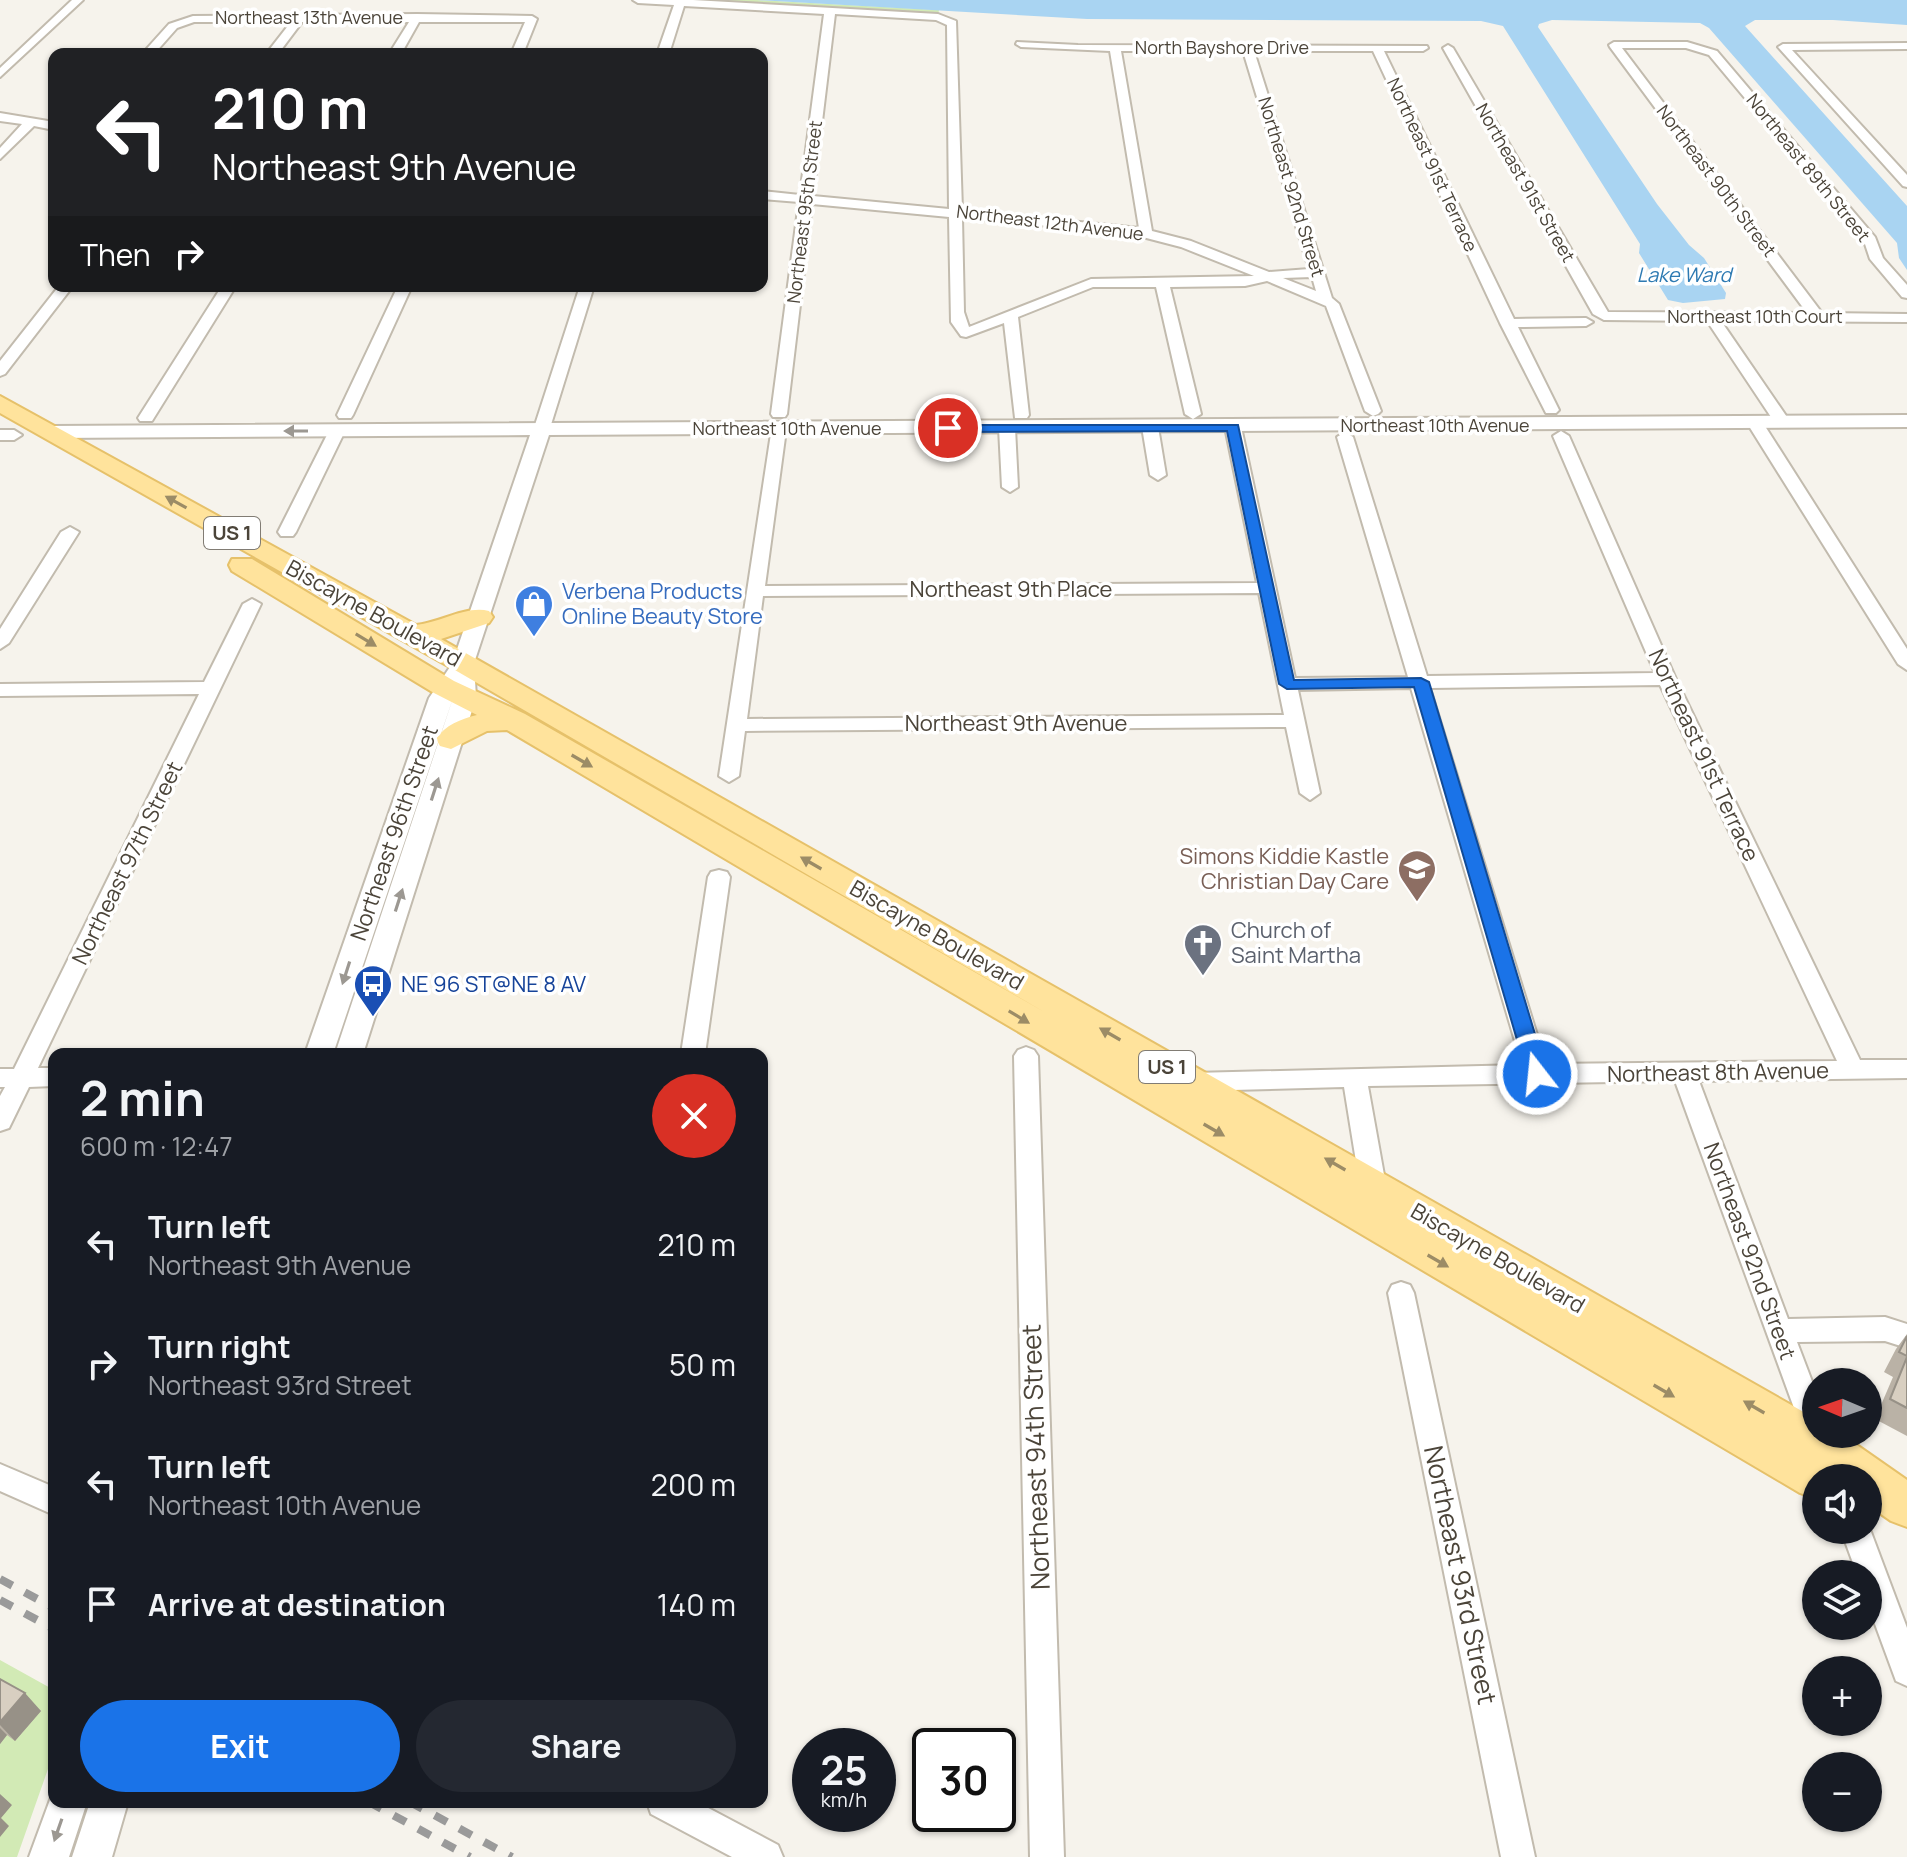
<!DOCTYPE html>
<meta charset="utf-8">
<style>
:root{--surface:#171b24;--page:#242831;--text:#f1f3f6;--muted:#9ea1a6;--accent:#1a73e8}
body{margin:0;font-family:Manrope,sans-serif;background:var(--page);color:var(--text);height:100vh;display:flex;flex-direction:column;font-size:30px;white-space:nowrap}
*{box-sizing:border-box;margin:0}
p{font-size:26px;color:var(--muted)}
.icon{flex:none;width:44px;height:44px;fill:none;stroke:currentColor;stroke-width:2;stroke-linecap:round;stroke-linejoin:round}
.map{position:relative;flex:1;overflow:hidden}
.panel{position:absolute;left:48px;top:1048px;width:720px;height:760px;display:flex;flex-direction:column;background:var(--surface);border-radius:16px;box-shadow:0 2px 6px #0004}
.panel>*{flex:none}
.top-card{position:absolute;left:48px;top:48px;width:720px;height:244px;border-radius:16px;box-shadow:0 2px 6px #0004;background:#202124;color:#fff;overflow:hidden}
.needle{width:52px;rotate:272deg}
.controls{position:absolute;left:1802px;top:1368px;display:grid;gap:16px}
.controls a{display:grid;place-items:center;width:80px;height:80px;border-radius:50%;background:var(--surface);box-shadow:0 2px 6px #0004;font-size:40px}
.speed{position:absolute;left:792px;top:1728px;display:flex;gap:16px;font-size:40px;font-weight:700;text-align:center}
.speed>*{display:grid;place-content:center;width:104px;height:104px;border-radius:50%;background:var(--surface);box-shadow:0 2px 6px #0004;line-height:1}
.speed small{font-size:20px;font-weight:400}
.speed .limit{border:4px solid #111;border-radius:12px;background:#fff;color:#111}
.pin{position:absolute;display:grid;place-items:center;width:68px;height:68px;color:#fff;margin:-34px;border:4px solid #fff;border-radius:50%;box-shadow:0 2px 8px #0007}
.me{position:absolute;width:88px;margin:-44px;rotate:344deg;stroke-linejoin:round;filter:drop-shadow(0 0 6px #0008)}
.turn{display:flex;align-items:center;gap:28px;height:168px;padding:0 32px;font-size:36px}
.turn .icon{width:104px;height:104px;stroke-width:2.5}
.turn b{display:block;font-size:56px;line-height:68px}
.then{display:flex;align-items:center;height:76px;padding:0 32px;background:#0003;gap:16px;font-size:30px}
.round{display:grid;place-items:center;flex:none;width:84px;height:84px;border-radius:42px;background:var(--page)}
.summary{display:flex;align-items:center;justify-content:space-between;height:136px;padding:0 32px}
h1{font-size:48px;font-weight:700;line-height:60px}
.button{display:flex;gap:16px;margin-top:auto;padding:16px 32px}
.button a{flex:1;height:92px;border-radius:48px;background:var(--accent);color:#fff;font-size:32px;font-weight:700;line-height:92px;text-align:center}
.button a+a{background:var(--page);color:var(--text)}
ul{padding:0;list-style:none}
li{display:flex;align-items:center;gap:24px;height:120px;padding:0 32px}
li div{flex:1}
li b{display:block;font-size:30px}
li em{font-style:normal}
.map>svg:first-child{display:block}
.green{fill:#d2eab5}
.water{fill:#a9d4f2}
.lines{fill:none;stroke-linecap:round;stroke-linejoin:round}
.minor-casing{stroke:#c2bbae;stroke-width:4}
.tertiary-casing{stroke:#c2bbae;stroke-width:4}
.primary-casing{stroke:#e6c16a;stroke-width:4}
.minor{fill:#fff;fill-rule:evenodd}
.tertiary{fill:#fff;fill-rule:evenodd}
.primary{fill:#ffe39c;fill-rule:evenodd}
.rail{stroke:#9a9a9a;stroke-width:8;stroke-dasharray:14 14;stroke-linecap:butt}
.wall{fill:#bab2a6}
.shaded-wall{fill:#979187}
.building{fill:#d8cfc1;stroke:#979187;stroke-width:2}
.oneway{fill:#9c9892}
.oneway2{fill:#9c8c66}
.route{fill:#1a73e8;stroke:#114b97;stroke-width:2}
.labels{text-anchor:middle;stroke-width:7;stroke-linejoin:round;paint-order:stroke}
.far-street-label{font-size:18px;fill:#4b4439;stroke:#fff}
.far-water-label{font-size:20px;font-style:italic;fill:#2e7ab2;stroke:#fff}
.shield{fill:#fff;stroke:#817c74;stroke-width:2}
.shield-label{font-size:20px;font-weight:bold;fill:#4b4439}
.street-label{font-size:22px;fill:#4b4439;stroke:#fff}
.shop-label{font-size:22px;fill:#366cbe;stroke:#fff;text-anchor:start}
.education-label{font-size:22px;fill:#785e54;stroke:#fff;text-anchor:end}
.worship-label{font-size:22px;fill:#5b616d;stroke:#fff;text-anchor:start}
.transit-label{font-size:22px;fill:#164399;stroke:#fff;text-anchor:start}
.near-street-label{font-size:26px;fill:#4b4439;stroke:#fff}
</style>
<div class="map">
<svg width="1907" height="1857" viewBox="0 0 1907 1857">
<rect width="100%" height="100%" fill="#f6f3ec"/>
<!-- green -->
<path class="green" d="M671 0H757L939 10 938 15Z
M0 1660 54 1690V1752L17 1857H0Z"/>
<!-- water -->
<path class="water" d="M757 0H1907V25L1833 20H1755L1745 26 1907 206V270L1899 258 1897 243 1709 28 1700 23 1552 20 1539 24 1538 27 1657 204 1689 245 1704 258 1726 293 1725 299 1683 303 1668 300 1639 253 1640 244 1503 26 1481 21 1087 19Z"/>
<g class="lines">
<defs>
<path id="minor" d="M72 0H83L0 77V68Z
M633 0H693L938 14 956 21 962 210 1139 228 1110 51 1021 47 1016 44 1017 42 1078 45 1427 46 1428 48 1423 51H1384L1514 319 1586 318 1593 322 1586 326 1518 327 1559 410 1556 413H1546L1500 323 1373 51H1254L1332 298 1339 304 1381 411 1378 414 1373 416 1365 411 1326 306 1267 281 1245 286 1170 287 1201 414 1193 419 1185 414 1156 287H1093L1018 317 1029 415 1027 418H1015L1004 323 966 337 961 336 951 322 949 217 812 204 787 414 785 417H773L771 414 799 202 762 199V191L800 195 824 14 684 6 669 54H657L674 5 638 3ZM835 14 936 20 947 25 949 209 813 196ZM1121 51H1243L1309 269 1269 272 1191 241 1152 231ZM962 218 1131 234 1181 247 1254 276 1091 279 969 327 964 312ZM1312 277 1316 291 1283 278Z
M417 14 532 16 537 19 523 54H511L525 22H419L401 54H389L409 22H302L278 54H266L291 22H194L177 28 154 54H142L169 24 193 16Z
M1614 42H1687L1717 51 1875 237 1883 258 1907 285V298L1902 297 1870 259 1864 241 1709 55 1686 48H1622L1822 313 1907 314V322L1721 321 1791 423 1789 426H1777L1707 321 1604 320 1593 314 1443 48 1448 45 1453 48 1608 312 1807 313 1610 47 1609 45Z
M1907 43V49L1792 50 1907 175V187L1903 186 1778 47 1783 44Z
M0 113 54 122V130L34 126 0 159V148L22 124 0 121Z
M59 286H73L5 374 0 376V361Z
M222 286H236L152 421H140L138 418Z
M398 286H412L353 415 351 418H339L337 415Z
M580 286H594L549 431 547 434H535L533 431Z
M1755 418 1763 423 1907 649V670L1898 664 1747 423Z
M1150 422 1158 427 1166 475 1158 480 1150 475 1142 427Z
M1233 422 1241 427 1295 678 1408 677 1337 437 1345 432 1353 437 1427 676 1655 673 1553 436 1561 431 1569 436 1676 679 1860 1060H1907V1078L1699 1081 1788 1319 1885 1317 1907 1324V1348L1885 1341 1797 1342 1816 1392V1434H1828L1826 1439 1816 1443 1806 1439 1802 1430 1675 1081 1368 1086 1386 1186 1382 1193 1373 1196 1364 1193 1360 1186 1344 1087 1193 1091 1185 1089 1181 1082 1185 1075 1193 1073 1522 1065 1411 688 1298 690 1320 793 1310 800 1300 793 1286 727 745 731 739 776 729 782 719 776 772 427H784L786 430 765 586 1257 583 1225 427ZM1259 593 1284 715 747 719 763 596ZM1660 685 1837 1061 1546 1064 1430 688Z
M1007 423 1015 428 1018 487 1010 492 1002 487 999 428Z
M337 426 345 431 296 532 293 536H281L278 532 329 431Z
M0 430H14L22 435 14 440H0Z
M70 527 79 532 9 643 0 649V629L61 532Z
M252 599 261 604 38 1068H54V1086L29 1087 9 1128 0 1131V1096L5 1087H0V1069H14L199 694 0 696V684L204 682 243 604Z
M719 870 727 872 730 877 705 1054H681L708 877 711 872Z
M1026 1047 1034 1050 1038 1056 1064 1857H1030L1014 1056 1018 1050Z
M1401 1282 1410 1285 1414 1293 1535 1857H1501L1388 1293 1392 1285Z
M0 1464 54 1487V1515L0 1491Z
M1868 1524 1907 1628V1686L1896 1681 1868 1605V1574H1857L1841 1530H1868Z
M647 1802H697L778 1845 783 1857H732L651 1814Z"/>
<path id="tertiary" d="M1907 415V427L549 435 474 663 476 698 363 1054H335L454 695 333 1054H305L429 698 452 664 530 435 51 438 42 432 51 426Z
M54 1789V1802H87L69 1857H29Z
M90 1802H128L112 1857H72Z"/>
<path id="primary" d="M0 396 416 625C440 623 466 605 489 611L493 617 489 623 441 639 1816 1419V1434H1841L1907 1480V1527L1891 1521 1868 1505V1478H1816V1499L1800 1493 507 730 487 731 451 749 440 746 436 739C445 725 461 719 477 715L434 693 232 571 229 565 232 559H252L454 681 525 714 1046 1013 448 666 0 413Z"/>
</defs>
<!-- minor casing -->
<use href="#minor" class="minor-casing"/>
<!-- tertiary casing -->
<use href="#tertiary" class="tertiary-casing"/>
<!-- primary casing -->
<use href="#primary" class="primary-casing"/>
<!-- minor -->
<use href="#minor" class="minor"/>
<!-- tertiary -->
<use href="#tertiary" class="tertiary"/>
<!-- primary -->
<use href="#primary" class="primary"/>
<!-- rail -->
<path class="rail" d="M0 1579 54 1608
M0 1600 54 1629
M369 1802 470 1857
M410 1802 512 1857"/>
</g>
<!-- wall -->
<path class="wall" d="M1907 1334V1436L1875 1419 1893 1377 1884 1372 1896 1349Z
M0 1679 41 1711 15 1741 7 1735 0 1744Z"/>
<!-- shaded-wall -->
<path class="shaded-wall" d="M25 1693 41 1711 15 1741 0 1725V1722Z
M0 1728 7 1735 0 1744Z
M0 1794 12 1805 1 1818 9 1826 0 1837Z"/>
<!-- building -->
<path class="building" d="M1907 1336V1356L1899 1352Z
M1907 1357V1408L1890 1399Z
M0 1679 25 1693 0 1722Z"/>
<!-- one-way arrows -->
<defs><path id="oneway-solid" d="M-6-.8H1V-3.2L6.5 0L1 3.2V.8H-6Z" transform="scale(2)"/></defs>
<g class="oneway">
<use href="#oneway-solid" transform="translate(296 431) rotate(180)"/>
<use href="#oneway-solid" transform="translate(435 789) rotate(-72)"/>
<use href="#oneway-solid" transform="translate(399 900) rotate(-72)"/>
<use href="#oneway-solid" transform="translate(346 973) rotate(108)"/>
<use href="#oneway-solid" transform="translate(58 1830) rotate(109)"/>
</g>
<g class="oneway2">
<use href="#oneway-solid" transform="translate(176 502) rotate(-151)"/>
<use href="#oneway-solid" transform="translate(366 640) rotate(31)"/>
<use href="#oneway-solid" transform="translate(582 761) rotate(30)"/>
<use href="#oneway-solid" transform="translate(811 863) rotate(-150)"/>
<use href="#oneway-solid" transform="translate(1019 1017) rotate(31)"/>
<use href="#oneway-solid" transform="translate(1110 1034) rotate(-150)"/>
<use href="#oneway-solid" transform="translate(1214 1130) rotate(30)"/>
<use href="#oneway-solid" transform="translate(1335 1164) rotate(-150)"/>
<use href="#oneway-solid" transform="translate(1438 1261) rotate(30)"/>
<use href="#oneway-solid" transform="translate(1664 1391) rotate(30)"/>
<use href="#oneway-solid" transform="translate(1754 1407) rotate(-150)"/>
</g>
<!-- route -->
<path class="route" d="M943 425H1238L1294 680 1421 678 1429 682 1547 1074 1544 1079H1530L1527 1074 1414 687 1287 689 1279 684 1227 431 948 432 943 431Z"/>
<!-- icons -->
<defs>
<symbol id="shop-pin" viewBox="-11 -11 22 30"><path d="M0 17L-7.5 6A9.5 9.5 0 1 1 7.5 6Z" fill="#3f7fe0" stroke="#fff"/><path d="M-5-2.5h2.3a2.7 3.5 0 0 1 5.4 0H5L5.5 6h-11ZM-1.5-2.5h3a1.5 2.3 0 0 0-3 0Z" fill="#fff"/></symbol>
<symbol id="school-pin" viewBox="-11 -11 22 30"><path d="M0 17L-7.5 6A9.5 9.5 0 1 1 7.5 6Z" fill="#8d6e63" stroke="#fff"/><path d="M0-5L7-2L0 1L-7-2ZM-4 1L0 2.5L4 1V4Q0 6-4 4Z" fill="#fff"/></symbol>
<symbol id="church-pin" viewBox="-11 -11 22 30"><path d="M0 17L-7.5 6A9.5 9.5 0 1 1 7.5 6Z" fill="#6b7280" stroke="#fff"/><path d="M-1.2-6h2.4v3.5h3.3v2.4h-3.3V6h-2.4V-.1h-3.3v-2.4h3.3Z" fill="#fff"/></symbol>
<symbol id="bus-pin" viewBox="-11 -11 22 30"><path d="M0 17L-7.5 6A9.5 9.5 0 1 1 7.5 6Z" fill="#1a4fb4" stroke="#fff"/><path d="M-5-6H5V4H4V6H2V4H-2V6H-4V4H-5ZM-3.5-4V0h7V-4ZM-3.5 1.2v1.5H-2V1.2ZM2 1.2v1.5H3.5V1.2Z" fill="#fff"/></symbol>
</defs>
<g fill-rule="evenodd">
<use href="#shop-pin" x="512" y="582" width="44" height="60"/>
<use href="#school-pin" x="1395" y="847" width="44" height="60"/>
<use href="#church-pin" x="1181" y="921" width="44" height="60"/>
<use href="#bus-pin" x="351" y="962" width="44" height="60"/>
</g>
<g class="labels">
<!-- far-street labels -->
<g class="far-street-label">
<text x="309" y="24">Northeast 13th Avenue</text>
<text x="1222" y="54">North Bayshore Drive</text>
<text transform="translate(1432 165) rotate(65)" y="6">Northeast 91st Terrace</text>
<text transform="translate(1808 168) rotate(51)" y="6">Northeast 89th Street</text>
<text transform="translate(1716 181) rotate(53)" y="6">Northeast 90th Street</text>
<text transform="translate(1525 183) rotate(60)" y="6">Northeast 91st Street</text>
<text transform="translate(1291 187) rotate(73)" y="6">Northeast 92nd Street</text>
<text transform="translate(805 212) rotate(-83)" y="6">Northeast 95th Street</text>
<text transform="translate(1050 223) rotate(7)" y="6">Northeast 12th Avenue</text>
<text x="1755" y="323">Northeast 10th Court</text>
<text x="1435" y="432">Northeast 10th Avenue</text>
<text x="787" y="435">Northeast 10th Avenue</text>
</g>
<!-- far-water labels -->
<g class="far-water-label">
<text x="1684" y="282">Lake Ward</text>
</g>
<!-- shield labels -->
<g class="shield">
<rect x="204" y="517" width="56" height="32" rx="6"/>
<rect x="1139" y="1051" width="56" height="32" rx="6"/>
</g>
<g class="shield-label">
<text x="232" y="540">US 1</text>
<text x="1167" y="1074">US 1</text>
</g>
<!-- street labels -->
<g class="street-label">
<text x="1011" y="597">Northeast 9th Place</text>
<text transform="translate(374 613) rotate(29)" y="8">Biscayne Boulevard</text>
<text x="1016" y="731">Northeast 9th Avenue</text>
<text transform="translate(1704 755) rotate(65)" y="8">Northeast 91st Terrace</text>
<text transform="translate(394 833) rotate(-71)" y="8">Northeast 96th Street</text>
<text transform="translate(127 863) rotate(-64)" y="8">Northeast 97th Street</text>
<text transform="translate(937 935) rotate(30)" y="8">Biscayne Boulevard</text>
<text transform="translate(1718 1072) rotate(-1)" y="8">Northeast 8th Avenue</text>
<text transform="translate(1750 1251) rotate(70)" y="8">Northeast 92nd Street</text>
<text transform="translate(1498 1258) rotate(30)" y="8">Biscayne Boulevard</text>
</g>
<!-- shop labels -->
<g class="shop-label">
<text x="562" y="599">Verbena Products<tspan x="562" dy="25">Online Beauty Store</tspan></text>
</g>
<!-- education labels -->
<g class="education-label">
<text x="1389" y="864">Simons Kiddie Kastle<tspan x="1389" dy="25">Christian Day Care</tspan></text>
</g>
<!-- worship labels -->
<g class="worship-label">
<text x="1231" y="938">Church of<tspan x="1231" dy="25">Saint Martha</tspan></text>
</g>
<!-- transit labels -->
<g class="transit-label">
<text x="401" y="992">NE 96 ST@NE 8 AV</text>
</g>
<!-- near-street labels -->
<g class="near-street-label">
<text transform="translate(1036 1457) rotate(-92)" y="9">Northeast 94th Street</text>
<text transform="translate(1460 1575) rotate(78)" y="9">Northeast 93rd Street</text>
</g>
</g>
</svg>
<div class="controls">
<a><svg class="needle" viewBox="-14 -14 28 28"><path d="M0-13l5 13h-10z" fill="#e53935"/><path d="M0 13l5-13h-10z" fill="#9ea1a6"/></svg></a>
<a><svg class="icon" aria-label="sound" viewBox="0 0 24 24"><path d="M4 9h4l5-4v14l-5-4H4zM17 9q2 3 0 6"/></svg></a>
<a><svg class="icon" aria-label="layers" viewBox="0 0 24 24"><path d="M12 4l9 5-9 5-9-5zM3 14l9 5 9-5"/></svg></a>
<a>+</a>
<a>−</a>
</div>
<div class="speed"><div>25<small>km/h</small></div><div class="limit">30</div></div>
<div class="pin" style="left:948px;top:428px;background:#d93025"><svg class="icon" aria-label="arrive" viewBox="0 0 24 24"><path d="M6 21V4h12l-3 4 3 4H6"/></svg></div>
<svg class="me" style="left:1537px;top:1074px" viewBox="-20 -20 40 40"><circle r="17" fill="#1a73e8" stroke="#fff" stroke-width="3"/><path d="M0-11L8 9 0 5-8 9z" fill="#fff"/></svg>
<div class="top-card">
<div class="turn"><svg class="icon" aria-label="left" viewBox="0 0 24 24"><path d="M17 20v-9H6M10 6l-5 5 5 5"/></svg><div><b>210 m</b>Northeast 9th Avenue</div></div>
<div class="then">Then<svg class="icon" aria-label="right" viewBox="0 0 24 24"><path d="M7 20v-9h11M14 6l5 5-5 5"/></svg></div>
</div>
<section class="panel">
<div class="summary"><div><h1>2 min</h1><p>600 m · 12:47</p></div><a class="round" style="background:#d93025;color:#fff"><svg class="icon" aria-label="close" viewBox="0 0 24 24"><path d="M6 6l12 12M18 6L6 18"/></svg></a></div>
<ul>
<li><svg class="icon" aria-label="left" viewBox="0 0 24 24"><path d="M17 20v-9H6M10 6l-5 5 5 5"/></svg><div><b>Turn left</b><p>Northeast 9th Avenue</p></div><em>210 m</em></li>
<li><svg class="icon" aria-label="right" viewBox="0 0 24 24"><path d="M7 20v-9h11M14 6l5 5-5 5"/></svg><div><b>Turn right</b><p>Northeast 93rd Street</p></div><em>50 m</em></li>
<li><svg class="icon" aria-label="left" viewBox="0 0 24 24"><path d="M17 20v-9H6M10 6l-5 5 5 5"/></svg><div><b>Turn left</b><p>Northeast 10th Avenue</p></div><em>200 m</em></li>
<li><svg class="icon" aria-label="arrive" viewBox="0 0 24 24"><path d="M6 21V4h12l-3 4 3 4H6"/></svg><div><b>Arrive at destination</b></div><em>140 m</em></li>
</ul>
<div class="button"><a>Exit</a><a>Share</a></div>
</section>
</div>
